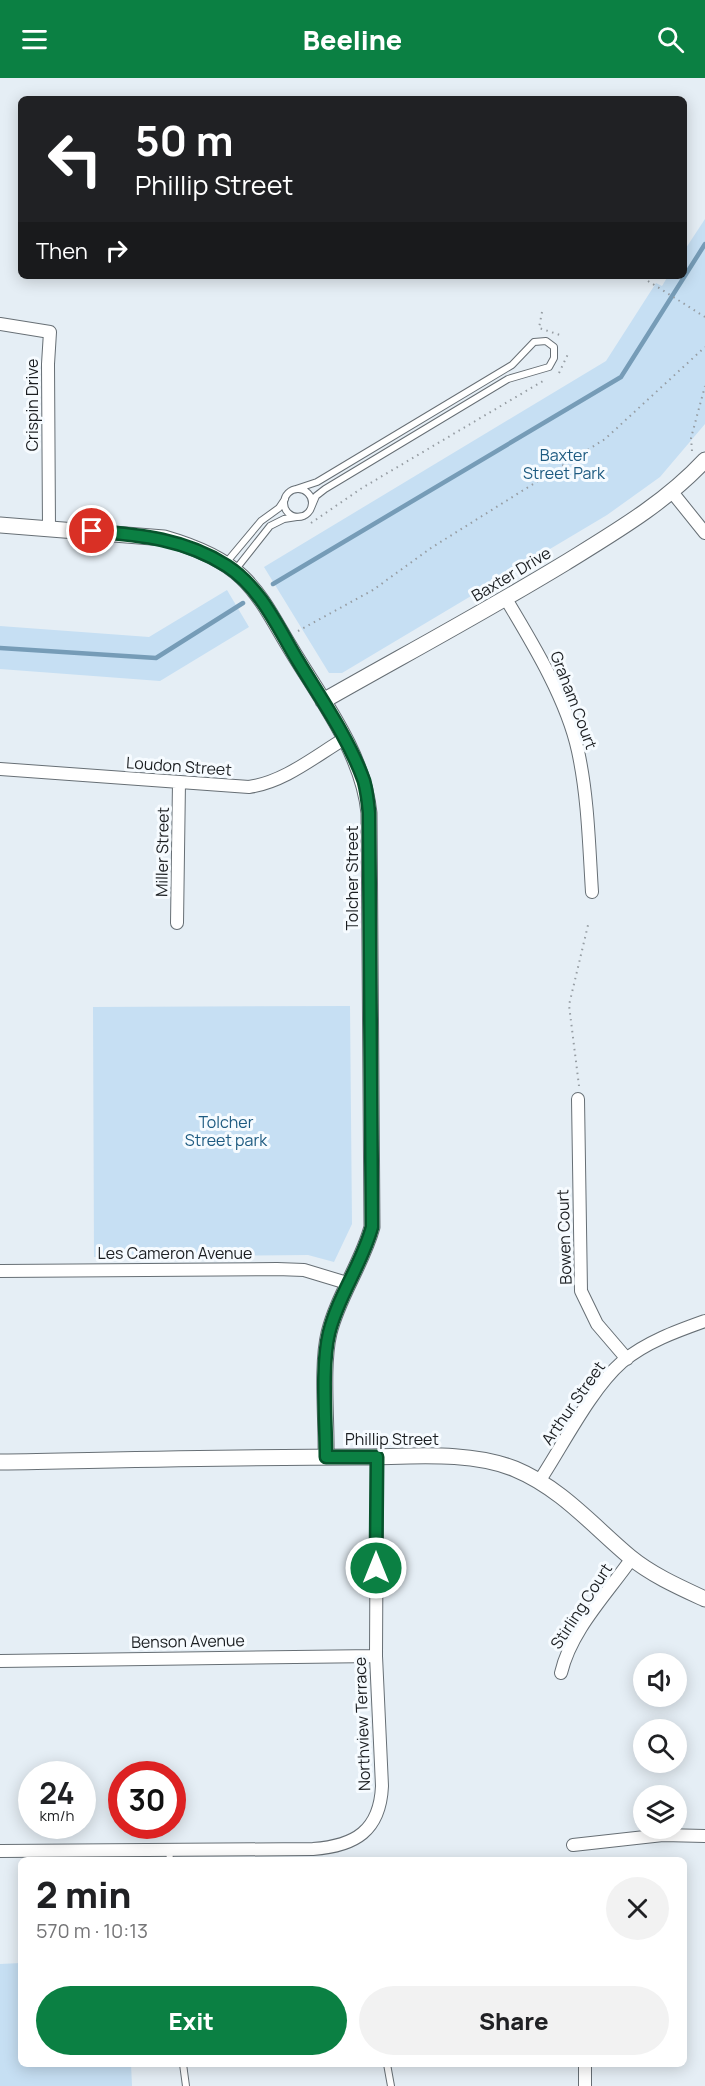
<!DOCTYPE html>
<meta charset="utf-8">
<style>
:root{--surface:#fff;--page:#f2f2f2;--text:#202124;--muted:#757577;--accent:#0b8043}
body{margin:0;font-family:Manrope,sans-serif;background:var(--page);color:var(--text);height:100vh;display:flex;flex-direction:column;font-size:22px;white-space:nowrap}
*{box-sizing:border-box;margin:0}
p{font-size:20px;color:var(--muted)}
.icon{flex:none;width:33px;height:33px;fill:none;stroke:currentColor;stroke-width:2;stroke-linecap:round;stroke-linejoin:round}
.map{position:relative;flex:1;overflow:hidden}
.panel{position:absolute;left:18px;top:1779px;width:669px;height:210px;display:flex;flex-direction:column;background:var(--surface);border-radius:9px;box-shadow:0 3px 15px #0003}
.panel>*{flex:none}
.guide{position:absolute;left:18px;top:18px;width:669px;height:183px;border-radius:9px;box-shadow:0 3px 15px #0003;background:#202124;color:#fff;overflow:hidden}
.controls{position:absolute;left:633px;top:1575px;display:grid;gap:12px}
.controls a{display:grid;place-items:center;width:54px;height:54px;border-radius:50%;background:var(--surface);box-shadow:0 3px 15px #0003;font-size:30px}
.speed{position:absolute;left:18px;top:1683px;display:flex;gap:12px;font-size:30px;font-weight:700;text-align:center}
.speed>*{display:grid;place-content:center;width:78px;height:78px;border-radius:50%;background:var(--surface);box-shadow:0 3px 15px #0003;line-height:1}
.speed small{font-size:15px;font-weight:400}
.speed .limit{border:9px solid #d22;background:#fff;color:#111}
.pin{position:absolute;display:grid;place-items:center;width:51px;height:51px;color:#fff;margin:-26px;border:3px solid #fff;border-radius:50%;box-shadow:0 2px 6px #0007}
.me{position:absolute;width:66px;margin:-33px;rotate:0deg;stroke-linejoin:round;filter:drop-shadow(0 0 4px #0008)}
.turn{display:flex;align-items:center;gap:21px;height:126px;padding:0 18px;font-size:27px}
.turn .icon{width:78px;height:78px;stroke-width:2.5}
.turn b{display:block;font-size:42px;line-height:51px}
.then{display:flex;align-items:center;height:57px;padding:0 18px;background:#0003;gap:12px;font-size:22px}
.round{display:grid;place-items:center;flex:none;width:63px;height:63px;border-radius:32px;background:var(--page)}
.head{display:flex;align-items:center;justify-content:space-between;height:102px;padding:0 18px}
h1{font-size:36px;font-weight:800;line-height:45px}
.cta{display:flex;gap:12px;margin-top:auto;padding:12px 18px}
.cta a{flex:1;height:69px;border-radius:36px;background:var(--accent);color:#fff;font-size:24px;font-weight:800;line-height:69px;text-align:center}
.cta a+a{background:var(--page);color:var(--text)}
header{display:flex;justify-content:space-between;align-items:center;height:78px;padding:0 18px;background:var(--accent);color:#fff;font-size:27px;font-weight:800}
.map>svg:first-child{display:block}
.green{fill:#c6dff3}
.lines{fill:none;stroke-linecap:round;stroke-linejoin:round}
.stream{stroke:#769cb7;stroke-width:4.5}
.service-casing{stroke:#676f75;stroke-width:8}
.minor-casing{stroke:#676f75;stroke-width:14}
.tertiary-casing{stroke:#676f75;stroke-width:17}
.path{stroke:#969da3;stroke-width:2;stroke-dasharray:1.5 4.5;stroke-linecap:butt}
.service{stroke:#fff;stroke-width:6}
.minor{stroke:#fff;stroke-width:12}
.tertiary{stroke:#fff;stroke-width:15}
.route-casing{stroke:#07532c;stroke-width:15}
.route{stroke:#0b8043;stroke-width:10}
.labels{text-anchor:middle;stroke-width:6;stroke-linejoin:round;paint-order:stroke}
.street-label{font-size:16px;fill:#1b1e21;stroke:#f6fbff}
.park-label{font-size:16px;fill:#1e5b81;stroke:#f6fbff}
</style>
<header><svg class="icon" aria-label="menu" viewBox="0 0 24 24"><path d="M4 6h16M4 12h16M4 18h16"/></svg>Beeline<svg class="icon" aria-label="search" viewBox="0 0 24 24"><circle cx="10" cy="10" r="6"/><path d="M15 15l6 6"/></svg></header>
<div class="map">
<svg width="705" height="2008" viewBox="0 0 705 2008">
<rect width="100%" height="100%" fill="#e5eef5"/>
<!-- green -->
<path class="green" d="M705 141V346L660 399 607 437 342 595H329L264 489 606 283 656 205 662 208 668 198H684V173Z
M227 512 249 549 160 603 0 591V548L149 559Z
M350 928 352 1146 334 1184 308 1177 94 1179 93 929Z
M21 1885V1986H131L132 2008H0V1886Z"/>
<g class="lines">
<!-- stream -->
<path class="stream" d="M273 506 621 299 705 166
M0 570 156 580 243 525"/>
<defs>
<path id="service" d="M284 425a14 14 0 1 1 28 0a14 14 0 1 1-28 0Z
M293 412 317 404 512 287 534 264 546 263 554 269V280L549 289 508 301 325 411 316 418 311 430
M225 486 261 443 279 430 285 421
M236 491 270 448 284 441 303 438
M169 1772 170 1782
M183 1986 186 2008
M387 1986 391 2008"/>
<path id="minor" d="M0 246 50 254 48 286 49 450
M672 414 705 455
M506 521C533 566 567 622 578 673 588 719 589 767 592 814
M0 691 249 709C284 704 314 679 344 661
M177 845 179 704
M578 1021 581 1213 597 1246 627 1281
M0 1193 277 1191 304 1192 347 1205
M540 1402C563 1367 591 1311 622 1284 646 1264 677 1253 705 1243
M0 1583 376 1578
M561 1595C571 1552 607 1516 632 1480
M573 1767 663 1757 705 1758
M0 1773 313 1771C355 1768 380 1753 382 1708L376 1578 377 1379
M585 1986V2008"/>
<path id="tertiary" d="M0 447 164 460C192 468 221 479 242 499 263 519 276 547 291 571 321 621 363 675 369 735L372 1149C362 1186 338 1218 329 1255 321 1288 327 1344 326 1379
M323 623C404 577 486 533 565 485 615 454 665 425 705 382
M0 1384C119 1382 239 1379 358 1379 409 1379 468 1372 515 1391 561 1410 593 1448 630 1479 652 1497 679 1509 705 1521"/>
</defs>
<!-- service casing -->
<use href="#service" class="service-casing"/>
<!-- minor casing -->
<use href="#minor" class="minor-casing"/>
<!-- tertiary casing -->
<use href="#tertiary" class="tertiary-casing"/>
<!-- path -->
<path class="path" d="M648 203 705 239
M542 234 539 250 560 257
M559 295 568 276
M692 373 691 360 705 308
M311 445 362 410 543 303
M298 553 373 512 431 470 605 361 705 269
M579 1008 569 927 589 843"/>
<!-- service -->
<use href="#service" class="service"/>
<!-- minor -->
<use href="#minor" class="minor"/>
<!-- tertiary -->
<use href="#tertiary" class="tertiary"/>
</g>
<g class="lines">
<defs>
<path id="route" d="M92 453C141 457 185 461 227 488 261 510 278 550 298 583 321 621 349 661 364 703 367 714 368 724 369 735L372 1149C362 1186 338 1218 329 1255 321 1288 326 1344 326 1379H377L376 1490"/>
</defs>
<!-- route casing -->
<use href="#route" class="route-casing"/>
<!-- route -->
<use href="#route" class="route"/>
</g>
<g class="labels">
<!-- street labels -->
<g class="street-label">
<text transform="translate(32 327) rotate(-90)" y="6">Crispin Drive</text>
<text transform="translate(511 496) rotate(-31)" y="6">Baxter Drive</text>
<text transform="translate(574 622) rotate(69)" y="6">Graham Court</text>
<text transform="translate(179 688) rotate(4)" y="6">Loudon Street</text>
<text transform="translate(162 774) rotate(-89)" y="6">Miller Street</text>
<text transform="translate(352 800) rotate(-90)" y="6">Tolcher Street</text>
<text transform="translate(564 1159) rotate(-92)" y="6">Bowen Court</text>
<text x="175" y="1181">Les Cameron Avenue</text>
<text transform="translate(573 1325) rotate(-55)" y="6">Arthur Street</text>
<text x="392" y="1367">Phillip Street</text>
<text transform="translate(581 1528) rotate(-57)" y="6">Stirling Court</text>
<text transform="translate(188 1563) rotate(-1)" y="6">Benson Avenue</text>
<text transform="translate(362 1646) rotate(-92)" y="6">Northview Terrace</text>
</g>
<!-- park labels -->
<g class="park-label">
<text x="564" y="383">Baxter<tspan x="564" dy="18">Street Park</tspan></text>
<text x="226" y="1050">Tolcher<tspan x="226" dy="18">Street park</tspan></text>
</g>
</g>
</svg>
<div class="controls">
<a><svg class="icon" aria-label="sound" viewBox="0 0 24 24"><path d="M4 9h4l5-4v14l-5-4H4zM17 9q2 3 0 6"/></svg></a>
<a><svg class="icon" aria-label="search" viewBox="0 0 24 24"><circle cx="10" cy="10" r="6"/><path d="M15 15l6 6"/></svg></a>
<a><svg class="icon" aria-label="layers" viewBox="0 0 24 24"><path d="M12 4l9 5-9 5-9-5zM3 14l9 5 9-5"/></svg></a>
</div>
<div class="speed"><div>24<small>km/h</small></div><div class="limit">30</div></div>
<div class="pin" style="left:92px;top:453px;background:#d93025"><svg class="icon" aria-label="arrive" viewBox="0 0 24 24"><path d="M6 21V4h12l-3 4 3 4H6"/></svg></div>
<svg class="me" style="left:376px;top:1490px" viewBox="-20 -20 40 40"><circle r="17" fill="#0b8043" stroke="#fff" stroke-width="3"/><path d="M0-11L8 9 0 5-8 9z" fill="#fff"/></svg>
<div class="guide">
<div class="turn"><svg class="icon" aria-label="left" viewBox="0 0 24 24"><path d="M17 20v-9H6M10 6l-5 5 5 5"/></svg><div><b>50 m</b>Phillip Street</div></div>
<div class="then">Then<svg class="icon" aria-label="right" viewBox="0 0 24 24"><path d="M7 20v-9h11M14 6l5 5-5 5"/></svg></div>
</div>
<section class="panel">
<div class="head"><div><h1>2 min</h1><p>570 m · 10:13</p></div><a class="round"><svg class="icon" aria-label="close" viewBox="0 0 24 24"><path d="M6 6l12 12M18 6L6 18"/></svg></a></div>
<div class="cta"><a>Exit</a><a>Share</a></div>
</section>
</div>
